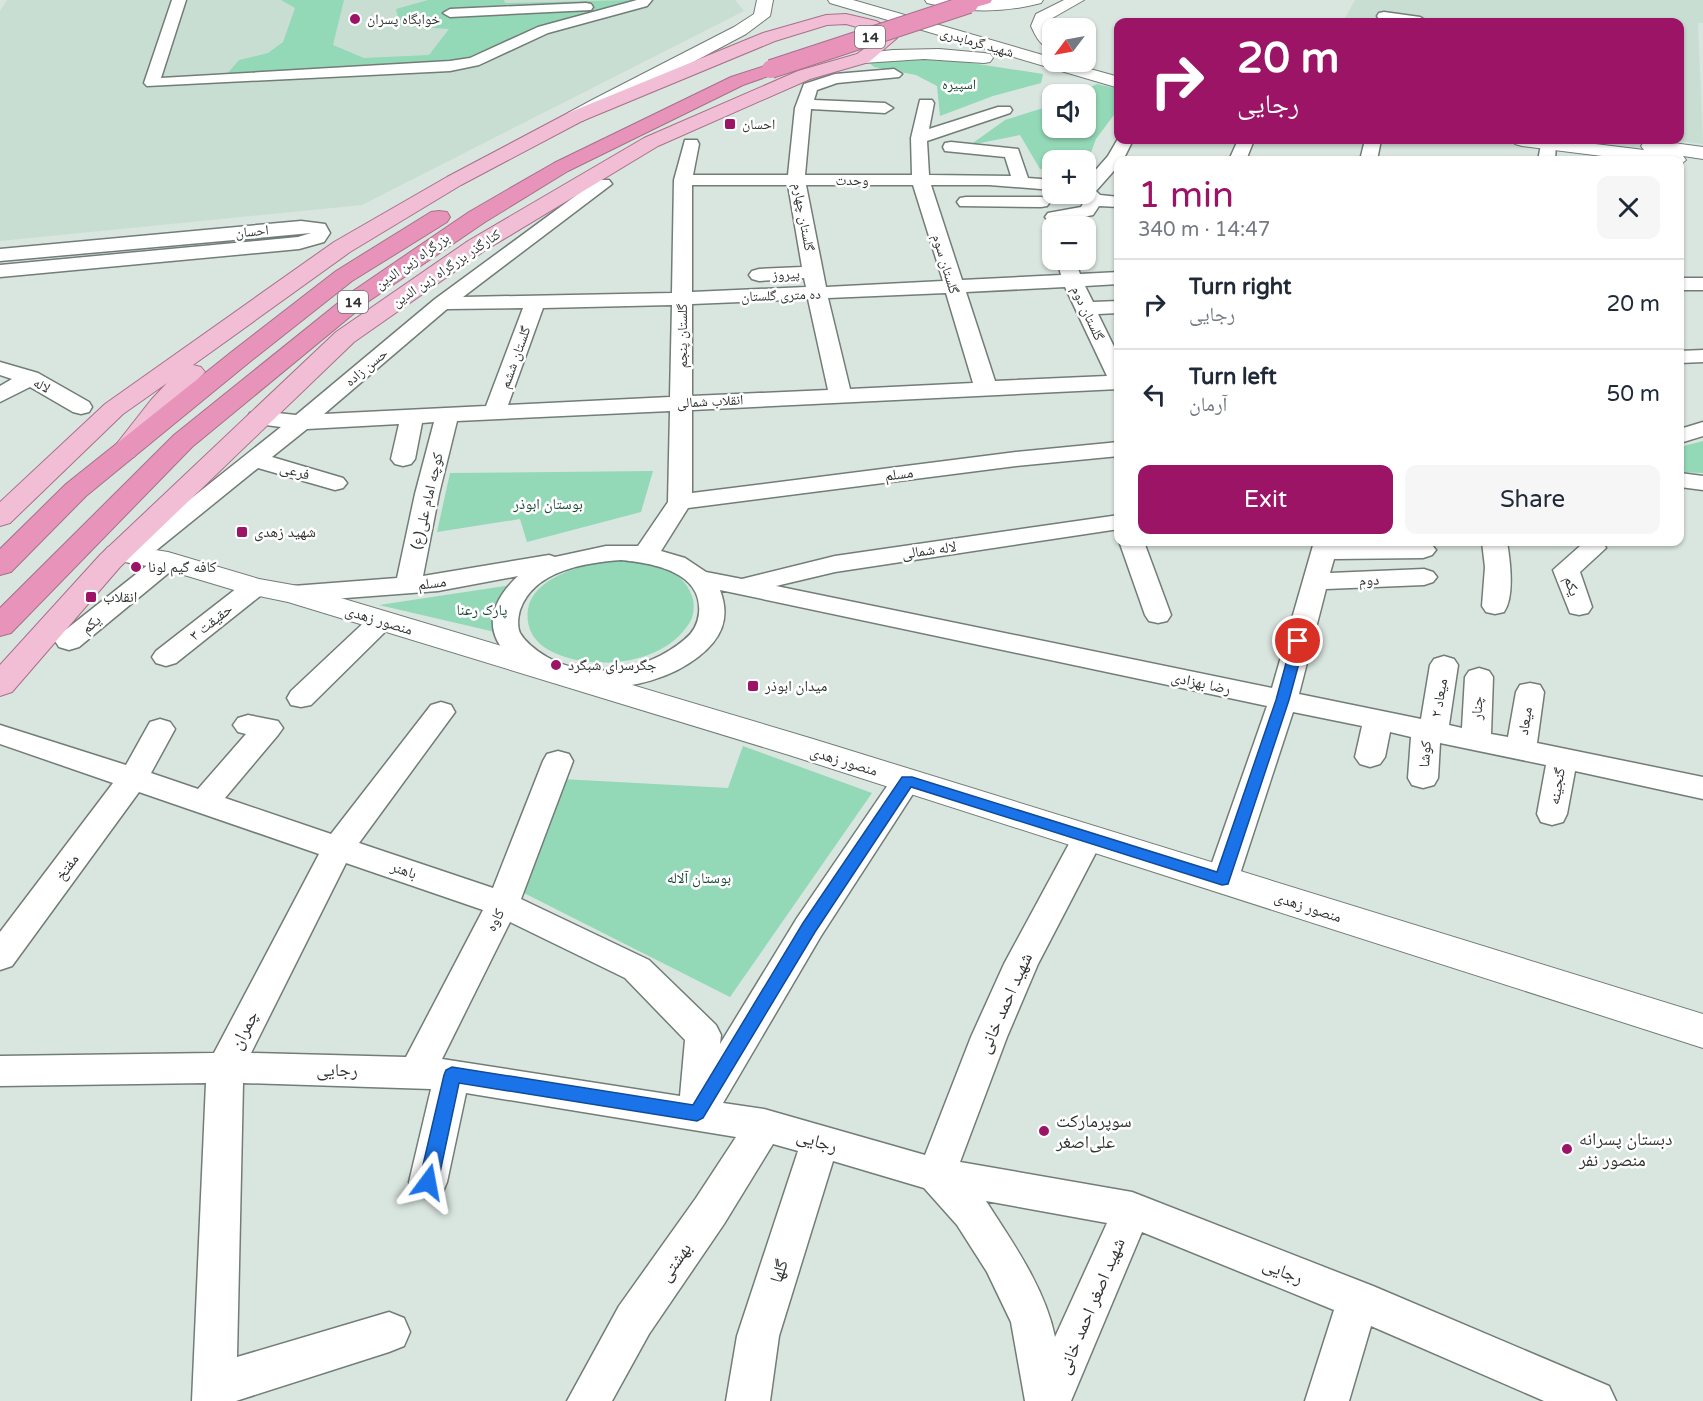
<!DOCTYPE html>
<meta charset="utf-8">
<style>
:root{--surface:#fff;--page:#f6f6f7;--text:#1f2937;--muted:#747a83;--line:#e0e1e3;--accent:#9b1466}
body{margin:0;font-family:"Varela Round","Noto Naskh Arabic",sans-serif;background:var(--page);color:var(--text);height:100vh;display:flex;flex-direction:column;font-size:22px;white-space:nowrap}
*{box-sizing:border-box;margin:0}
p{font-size:20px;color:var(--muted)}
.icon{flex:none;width:33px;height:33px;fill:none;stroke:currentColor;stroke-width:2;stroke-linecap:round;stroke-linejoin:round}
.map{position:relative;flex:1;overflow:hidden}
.sheet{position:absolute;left:1114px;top:156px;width:570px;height:390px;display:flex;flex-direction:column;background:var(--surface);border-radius:12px;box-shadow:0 2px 4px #0004}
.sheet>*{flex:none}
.hud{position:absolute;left:1114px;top:18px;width:570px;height:126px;border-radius:12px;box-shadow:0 2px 4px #0004;background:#9b1466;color:#fff;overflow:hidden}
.needle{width:39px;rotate:238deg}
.tools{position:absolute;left:1042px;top:18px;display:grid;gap:12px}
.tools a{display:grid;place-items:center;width:54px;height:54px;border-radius:12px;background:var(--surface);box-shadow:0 2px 4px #0004;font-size:30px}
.pin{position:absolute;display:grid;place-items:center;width:51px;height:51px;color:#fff;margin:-26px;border:3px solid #fff;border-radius:50%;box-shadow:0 2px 6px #0007}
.me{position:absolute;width:66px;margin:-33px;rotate:13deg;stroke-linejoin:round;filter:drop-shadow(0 0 4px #0008)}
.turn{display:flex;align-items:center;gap:21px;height:126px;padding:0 24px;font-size:27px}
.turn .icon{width:78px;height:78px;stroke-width:2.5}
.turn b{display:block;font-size:42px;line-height:51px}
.round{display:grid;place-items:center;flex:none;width:63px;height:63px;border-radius:12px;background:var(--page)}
.overview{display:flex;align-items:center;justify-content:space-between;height:102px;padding:0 24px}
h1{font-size:36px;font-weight:600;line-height:45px;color:var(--accent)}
.cta{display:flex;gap:12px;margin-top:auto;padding:12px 24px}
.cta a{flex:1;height:69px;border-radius:12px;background:var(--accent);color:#fff;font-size:24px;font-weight:600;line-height:69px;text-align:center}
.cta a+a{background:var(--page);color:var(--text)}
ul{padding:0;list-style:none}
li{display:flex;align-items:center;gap:18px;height:90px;padding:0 24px;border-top:2px solid var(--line)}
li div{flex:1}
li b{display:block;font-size:22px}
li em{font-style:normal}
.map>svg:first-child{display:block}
.built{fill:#c9ded3}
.green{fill:#93d8b7}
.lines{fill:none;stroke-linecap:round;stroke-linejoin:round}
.street-casing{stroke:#727d77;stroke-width:3}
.secondary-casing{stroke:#727d77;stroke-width:2}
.primary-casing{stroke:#a7718a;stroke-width:2}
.highway-casing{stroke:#a7718a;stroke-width:2}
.street{fill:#fff;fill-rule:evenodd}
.secondary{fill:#fff;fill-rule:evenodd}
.primary{fill:#f1bed6;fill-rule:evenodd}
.highway{fill:#e793ba;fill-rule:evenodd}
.highway-bridge-casing{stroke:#a7718a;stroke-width:20;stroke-linecap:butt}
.highway-bridge{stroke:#e793ba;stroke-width:18}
.route{fill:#1a73e8;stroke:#114b97;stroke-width:1.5}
.poi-dot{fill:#9b1466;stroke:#fff;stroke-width:2}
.labels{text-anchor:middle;stroke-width:5;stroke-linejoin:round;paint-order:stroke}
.far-poi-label{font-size:14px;fill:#2f3331;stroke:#fff;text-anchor:start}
.shield{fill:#fff;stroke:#6d706f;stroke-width:1.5}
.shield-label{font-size:14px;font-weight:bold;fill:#2f3331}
.far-street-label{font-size:14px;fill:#2f3331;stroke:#fff}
.far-park-label{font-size:14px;fill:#194835;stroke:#fff}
.street-label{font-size:15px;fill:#2f3331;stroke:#fff}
.park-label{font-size:15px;fill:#194835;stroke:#fff}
.poi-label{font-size:15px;fill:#2f3331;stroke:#fff;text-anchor:start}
.near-street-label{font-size:18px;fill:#2f3331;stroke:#fff}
.near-poi-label{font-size:18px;fill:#2f3331;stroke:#fff;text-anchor:start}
</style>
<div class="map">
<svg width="1703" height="1401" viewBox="0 0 1703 1401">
<rect width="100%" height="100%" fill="#d9e5df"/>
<!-- built -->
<path class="built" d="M7 0H735L744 11 362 205 0 241V11Z
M1355 0H1703V23H1698L1703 144 1667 140H1680V22H1343Z"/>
<!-- green -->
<path class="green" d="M281 0H344L333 45 364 58 429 55 449 29 400 26 396 9 428 0H504L505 3 631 0 607 15 543 30 470 62 226 75 239 60 268 53 283 42 295 8Z
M914 59 965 62 1043 74 1041 83 993 96 940 116 937 86 916 75 874 67 866 60Z
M1097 84 1119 89V108L1096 139 1086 166V160H1053V170L1040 169 1020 135 970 145 1005 120 1053 105V128H1086V94H1076Z
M1703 441V473L1680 472V447Z
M653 471 641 512 527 542 520 519 437 532 450 473Z
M605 561C636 560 680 562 692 596 695 604 694 615 690 622 665 664 598 671 557 654 537 646 525 631 528 609 533 578 580 566 605 561Z
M512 585 495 632 379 605Z
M743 746 872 793 730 997 518 890 562 779 728 788Z"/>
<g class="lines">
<defs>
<path id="street" d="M172 0H186L161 78 450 61 470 58 538 27 637 0H652L647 6 548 33 479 65 450 71 147 86 144 83Z
M586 3 591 4 593 7 591 10 450 17 443 13 450 9Z
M1384 12 1420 17 1427 21 1400 22 1379 19 1377 16 1379 13Z
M894 69 902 74 899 77 837 83 817 90 814 100 885 103 893 108 885 113 811 109 805 175H912L911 138 920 100H932L934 103 929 129 998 107H1010L1012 110 1010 113 927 141 929 175 1011 176 1005 157 945 151 943 147 945 143 951 142 1018 149 1028 178 1053 180V190L989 185H931L962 280 1061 275 1057 260H1075L1080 274 1119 272V284L1085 286 1093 302 1119 301V313L1098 314 1119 357V389L692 410V493L1016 452 1119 442V456L1016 466 688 508 661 551 685 558 706 572 742 579 835 556 1119 515V529L835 572 776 586 1272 688 1314 542H1338V544L1423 542 1432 545 1436 550 1432 555 1423 558 1334 559 1330 573 1424 569 1433 572 1437 577 1433 582 1424 585 1326 589 1299 694 1421 719 1430 665 1434 659 1444 656 1454 659 1458 665 1449 725 1462 728 1465 677 1469 671 1479 668 1489 671 1493 677 1491 734 1508 737 1516 692 1520 685 1530 683 1540 685 1544 692 1537 743 1703 777V799L1575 771 1567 814 1563 822 1552 825 1541 822 1537 814 1546 765 1440 743 1438 778 1434 785 1423 788 1412 785 1408 778 1411 737 1390 732 1385 757 1380 764 1370 767 1360 764 1355 757 1362 726 1293 712 1238 880 1233 888 1222 892 1211 888 1206 880 1267 706 720 590C731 619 721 639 698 657 671 678 633 688 599 688 537 688 449 641 518 576L438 591 293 602 284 600 280 594 284 588 293 586 397 578 415 494 434 422 422 423 415 459 411 464 403 466 395 464 391 459 399 424 307 429 272 457 343 478 347 483 343 488 335 490 258 468 143 561 134 564 125 561 121 556 125 551 281 427 250 423 247 418 250 413 258 411 296 415 435 299 597 180H609L612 184 463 297 672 293 674 180 685 140H697L699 144 693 175H788L795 108 804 84 835 74ZM692 185H788L802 267 759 269 752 271 749 275 752 279 759 281 804 278 806 287 692 292ZM806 185H913L943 281 826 287ZM1065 287 1107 376 995 381 966 292ZM946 293 973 383 850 389 828 298ZM808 299 828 390 692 396V304ZM672 305 670 397 508 405 543 308ZM523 308 486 406 324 414 447 309ZM670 411 668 502 638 546H606L555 557 549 555 423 576 439 494 457 421ZM621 560C651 563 703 571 699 613 698 624 693 633 684 640 648 670 590 682 547 657 537 651 526 643 520 633 517 626 518 617 520 610 534 570 585 563 621 560Z
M1119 137V140H1133L1123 160H1119V165L1096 191 1100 195 1119 197V207L1099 206 1093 215 1054 223 1048 221 1045 217 1048 213 1081 207 1085 200 1080 194H1086V181L1108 156Z
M1238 140H1254L1246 160H1229Z
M1365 140H1381L1377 160H1360Z
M1542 140H1554L1556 143 1555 160H1538Z
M966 197H1041L1047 198 1050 202 1047 206 1041 207 960 206 957 202 960 198Z
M301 221 325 224 330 233 324 242 299 249 0 277V265L298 237 311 233 0 261V249Z
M1680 278H1703V290H1680Z
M1703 350V362L1680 363V351Z
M0 362 38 373 89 402 92 407 89 412 81 414 73 412 30 387 0 402V386L12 379 0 375Z
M1703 422V436L1680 443V429Z
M1680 473 1703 476V490L1680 487Z
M1119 541 1144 542 1171 615 1167 621 1158 623 1149 621 1145 615Z
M1482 542H1507C1510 560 1515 596 1504 612L1495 614 1486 612 1482 606 1485 567Z
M1579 542H1603L1606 548 1580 572 1592 607 1588 613 1579 615 1570 613 1553 570 1580 546Z
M168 553 177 556 181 561 177 566 79 647 69 650 59 647 55 641 59 635 159 556Z
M255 579 264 581 268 587 264 593 176 663 166 666 156 663 152 657 156 651 246 581Z
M381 613 390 615 394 621 390 627 311 705 301 707 291 705 287 698 291 691 372 615Z
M441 702 451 705 455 712 359 843 493 888 543 761 547 754 558 751 569 754 573 761 521 899 649 960 716 1025 721 1035 720 1044 797 918 896 773 907 770 918 773 922 780 821 936 723 1103 764 1109 925 1155 971 1037 1004 964 1077 829 1088 826 1099 829 1104 837 1038 964 1007 1037 960 1162 1132 1192 1373 1286 1609 1386 1616 1401H1544L1371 1326 1349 1401H1305L1334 1310 1142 1232 1071 1401H1025L1011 1322 987 1272 957 1225 924 1188 833 1161 779 1336 770 1401H726L737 1336 798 1151 773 1144 724 1224 649 1334 612 1401H567L619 1306 696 1198 736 1137 466 1093 447 1182 442 1194 428 1199 414 1194 409 1182 431 1089 243 1083 237 1357 389 1312 404 1318 410 1332 404 1346 389 1352 236 1401H192L206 1083 0 1086V1056L214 1053 319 854 139 792 12 966 0 970V932L113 783 0 744V725L126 765 150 722 160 719 170 722 175 729 151 773 198 789 246 734 238 732 233 725 238 718 248 715 278 721 283 728 278 735 225 798 331 834 431 705ZM346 863 483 910 406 1057 251 1053ZM510 922 625 978 685 1040 680 1096 442 1059ZM986 1201 1107 1223 1055 1337C1045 1288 1013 1243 986 1201Z"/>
<path id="secondary" d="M757 0H773L770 16 746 34 582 121H568L566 117 568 113 592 100 734 27 754 14Z
M828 0H853L1053 58V62H1065L1119 77V88L830 3Z
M925 0H1043L1041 3C1003 13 965 13 927 3Z
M1064 0H1084L1049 20 1047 26 1053 36V50C1041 47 1036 37 1031 26L1036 14Z
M939 49 984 53 990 54 993 58 990 62 984 63 924 59 863 63 857 62 854 58 857 54 893 50Z
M1512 140H1563L1644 150 1641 146 1644 142 1651 140 1703 147V159L1683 156 1686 160 1680 165V160H1634L1522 146 1515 144Z
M118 544 168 552 259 579 304 587 813 739 1703 1014V1048L789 755 288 602 244 593 164 569 108 559 103 553 108 547Z"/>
<path id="primary" d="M846 14 876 21 895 31 897 38 869 62 810 79 658 146 484 251 354 342 120 567 12 692 0 696V665L100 555 336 332 468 241 644 138 798 71 857 54 880 37 864 29 846 24 827 25 775 41 582 121 461 185 350 252 193 365 201 367 205 372 169 410 134 457 124 459 114 457 111 451 151 400 167 383 123 414 10 523 0 526V502L105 404 334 242 447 177 568 113 763 33 826 15Z"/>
<path id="highway" d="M992 0 990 3 969 9 961 4 966 0Z
M771 64 777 65 780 69 777 73 743 85 568 171 485 222 369 301 192 447 11 633 0 636V608L174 435 353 291 469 212 554 163 731 77Z
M439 211 447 212 450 217 447 222 352 281 252 360 86 496 11 572 0 575V549L66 484 234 350 336 271 431 212Z"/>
</defs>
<!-- street casing -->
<use href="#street" class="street-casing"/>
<!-- secondary casing -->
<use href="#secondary" class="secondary-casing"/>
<!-- primary casing -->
<use href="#primary" class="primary-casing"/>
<!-- highway casing -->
<use href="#highway" class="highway-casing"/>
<!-- street -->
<use href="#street" class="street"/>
<!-- secondary -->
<use href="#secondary" class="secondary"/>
<!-- primary -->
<use href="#primary" class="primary"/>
<!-- highway -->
<use href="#highway" class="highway"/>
<defs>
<path id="highway-bridge" d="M771 69 969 4"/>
</defs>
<!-- highway-bridge casing -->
<use href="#highway-bridge" class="highway-bridge-casing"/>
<!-- highway-bridge -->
<use href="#highway-bridge" class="highway-bridge"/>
</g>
<!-- route -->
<path class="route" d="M1298 637 1305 641 1289 700 1228 884 1222 885 911 787 815 932 703 1118 697 1121 459 1083 438 1182 435 1188 428 1190 422 1188 419 1182 444 1075 446 1070 452 1067 693 1105 803 923 902 777H912L1217 872 1276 700 1292 641Z"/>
<!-- markers -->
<g class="poi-dot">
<circle cx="355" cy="19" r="6"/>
<rect x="724" y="118" width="12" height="12" rx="3"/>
<rect x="236" y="526" width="12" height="12" rx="3"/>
<circle cx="136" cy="567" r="6"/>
<rect x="85" y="591" width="12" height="12" rx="3"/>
<circle cx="556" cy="665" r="6"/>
<rect x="747" y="680" width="12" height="12" rx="3"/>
<circle cx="1044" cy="1131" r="6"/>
<circle cx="1567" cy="1149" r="6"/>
</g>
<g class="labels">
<!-- far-poi labels -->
<g class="far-poi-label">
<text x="367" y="24">خوابگاه پسران</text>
<text x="742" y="129">احسان</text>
</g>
<!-- shield labels -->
<g class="shield">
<rect x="855" y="26" width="30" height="22" rx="4.5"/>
<rect x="338" y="291" width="30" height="22" rx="4.5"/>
</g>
<g class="shield-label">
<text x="870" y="42">14</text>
<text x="353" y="307">14</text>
</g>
<!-- far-street labels -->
<g class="far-street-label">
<text transform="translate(977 42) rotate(16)" y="5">شهید گرمابدری</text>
<text x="852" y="185">وحدت</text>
<text transform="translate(804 217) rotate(80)" y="5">گلستان چهارم</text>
<text transform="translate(252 231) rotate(-5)" y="5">احسان</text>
<text transform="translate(412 261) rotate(-35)" y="5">بزرگراه زین الدین</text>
<text transform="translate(946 264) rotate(73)" y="5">گلستان سوم</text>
<text transform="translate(446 268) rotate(-34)" y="5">کنارگذر بزرگراه زین الدین</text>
<text transform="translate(786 274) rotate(-3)" y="5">پیروز</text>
<text transform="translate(781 295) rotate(-2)" y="5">ده متری گلستان</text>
<text transform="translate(1088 313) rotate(65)" y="5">گلستان دوم</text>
<text transform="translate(682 336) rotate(-90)" y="5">گلستان پنجم</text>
<text transform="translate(515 357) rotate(-70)" y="5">گلستان ششم</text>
<text transform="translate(366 367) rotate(-40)" y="5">حسن زاده</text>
<text transform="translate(42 385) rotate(29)" y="5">لاله</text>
<text transform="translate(710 401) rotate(-3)" y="5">انقلاب شمالی</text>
</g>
<!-- far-park labels -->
<g class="far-park-label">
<text x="959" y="89">اسپیره</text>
</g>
<!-- street labels -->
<g class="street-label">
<text transform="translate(295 471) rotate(16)" y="5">فرعی</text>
<text transform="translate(899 474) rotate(-7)" y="5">مسلم</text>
<text transform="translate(427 501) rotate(-77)" y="5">کوچه امام علی(ع)</text>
<text transform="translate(929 550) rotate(-8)" y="5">لاله شمالی</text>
<text transform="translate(1369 580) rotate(-3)" y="5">دوم</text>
<text transform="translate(432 583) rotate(-7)" y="5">مسلم</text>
<text transform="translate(1572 586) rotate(71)" y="5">یکم</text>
<text transform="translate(379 620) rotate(17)" y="5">منصور زهدی</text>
<text transform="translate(211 622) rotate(-38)" y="5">حقیقت ۳</text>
<text transform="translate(91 624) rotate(-39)" y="5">یکم</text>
<text transform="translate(1201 683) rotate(12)" y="5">رضا بهزادی</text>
<text transform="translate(1439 698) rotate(-80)" y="5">میعاد ۲</text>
<text transform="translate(1477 708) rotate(-87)" y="5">چنار</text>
<text transform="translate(1525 721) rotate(-81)" y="5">میعاد</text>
<text transform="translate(1425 754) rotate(-86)" y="5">کوشا</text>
<text transform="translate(844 761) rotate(17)" y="5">منصور زهدی</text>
<text transform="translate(1557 786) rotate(-80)" y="5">گنجینه</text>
<text transform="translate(67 867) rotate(-53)" y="5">مفتخ</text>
<text transform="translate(404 870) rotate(19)" y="5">باهنر</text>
<text transform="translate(1308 907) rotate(18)" y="5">منصور زهدی</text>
<text transform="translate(495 920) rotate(-63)" y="5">کاوه</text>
</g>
<!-- park labels -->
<g class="park-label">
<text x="548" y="509">بوستان ابوذر</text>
<text x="482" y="615">پارک رعنا</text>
<text x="699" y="883">بوستان آلاله</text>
</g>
<!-- poi labels -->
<g class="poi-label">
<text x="254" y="537">شهید زهدی</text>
<text x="148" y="572">کافه گیم لونا</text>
<text x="103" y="602">انقلاب</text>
<text x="568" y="670">جگرسرای شبگرد</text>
<text x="765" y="691">میدان ابوذر</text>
</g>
<!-- near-street labels -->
<g class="near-street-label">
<text transform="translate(1005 1003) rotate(-66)" y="6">شهید احمد خانی</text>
<text transform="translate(244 1030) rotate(-63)" y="6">چمران</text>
<text transform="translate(337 1070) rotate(1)" y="6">رجایی</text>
<text transform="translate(817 1141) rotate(17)" y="6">رجایی</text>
<text transform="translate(675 1262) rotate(-55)" y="6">بهشتی</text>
<text transform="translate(779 1271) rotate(-72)" y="6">گلها</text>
<text transform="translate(1283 1271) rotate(22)" y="6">رجایی</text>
<text transform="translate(1091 1306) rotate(-67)" y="6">شهید اصغر احمد خانی</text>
</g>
<!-- near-poi labels -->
<g class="near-poi-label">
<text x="1056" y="1127">سوپرمارکت<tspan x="1056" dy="21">علی‌اصغر</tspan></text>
<text x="1579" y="1145">دبستان پسرانه<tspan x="1579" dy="21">منصور نفر</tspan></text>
</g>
</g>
</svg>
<div class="tools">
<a><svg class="needle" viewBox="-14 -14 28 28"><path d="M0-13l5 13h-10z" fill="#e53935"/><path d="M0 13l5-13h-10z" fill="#747a83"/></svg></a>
<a><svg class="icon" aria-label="sound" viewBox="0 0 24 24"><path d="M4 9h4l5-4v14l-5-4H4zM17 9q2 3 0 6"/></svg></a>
<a>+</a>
<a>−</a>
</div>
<div class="pin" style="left:1298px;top:641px;background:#d93025"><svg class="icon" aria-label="arrive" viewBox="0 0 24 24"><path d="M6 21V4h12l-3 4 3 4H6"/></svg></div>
<svg class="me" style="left:428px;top:1182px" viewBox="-20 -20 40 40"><path d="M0-17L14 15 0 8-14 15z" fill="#1a73e8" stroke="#fff" stroke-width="4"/></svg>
<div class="hud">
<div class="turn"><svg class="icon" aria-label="right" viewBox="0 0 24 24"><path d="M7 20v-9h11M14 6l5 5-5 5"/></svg><div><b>20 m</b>رجایی</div></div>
</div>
<section class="sheet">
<div class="overview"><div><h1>1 min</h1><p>340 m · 14:47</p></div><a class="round"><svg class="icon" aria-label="close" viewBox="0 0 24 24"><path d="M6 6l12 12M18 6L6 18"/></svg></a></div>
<ul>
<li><svg class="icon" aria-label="right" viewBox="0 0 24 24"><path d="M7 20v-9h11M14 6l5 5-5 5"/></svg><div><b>Turn right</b><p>رجایی</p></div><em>20 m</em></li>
<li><svg class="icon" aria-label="left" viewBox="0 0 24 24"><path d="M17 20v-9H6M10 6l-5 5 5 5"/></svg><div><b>Turn left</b><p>آرمان</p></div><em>50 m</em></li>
</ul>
<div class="cta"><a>Exit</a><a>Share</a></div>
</section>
</div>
